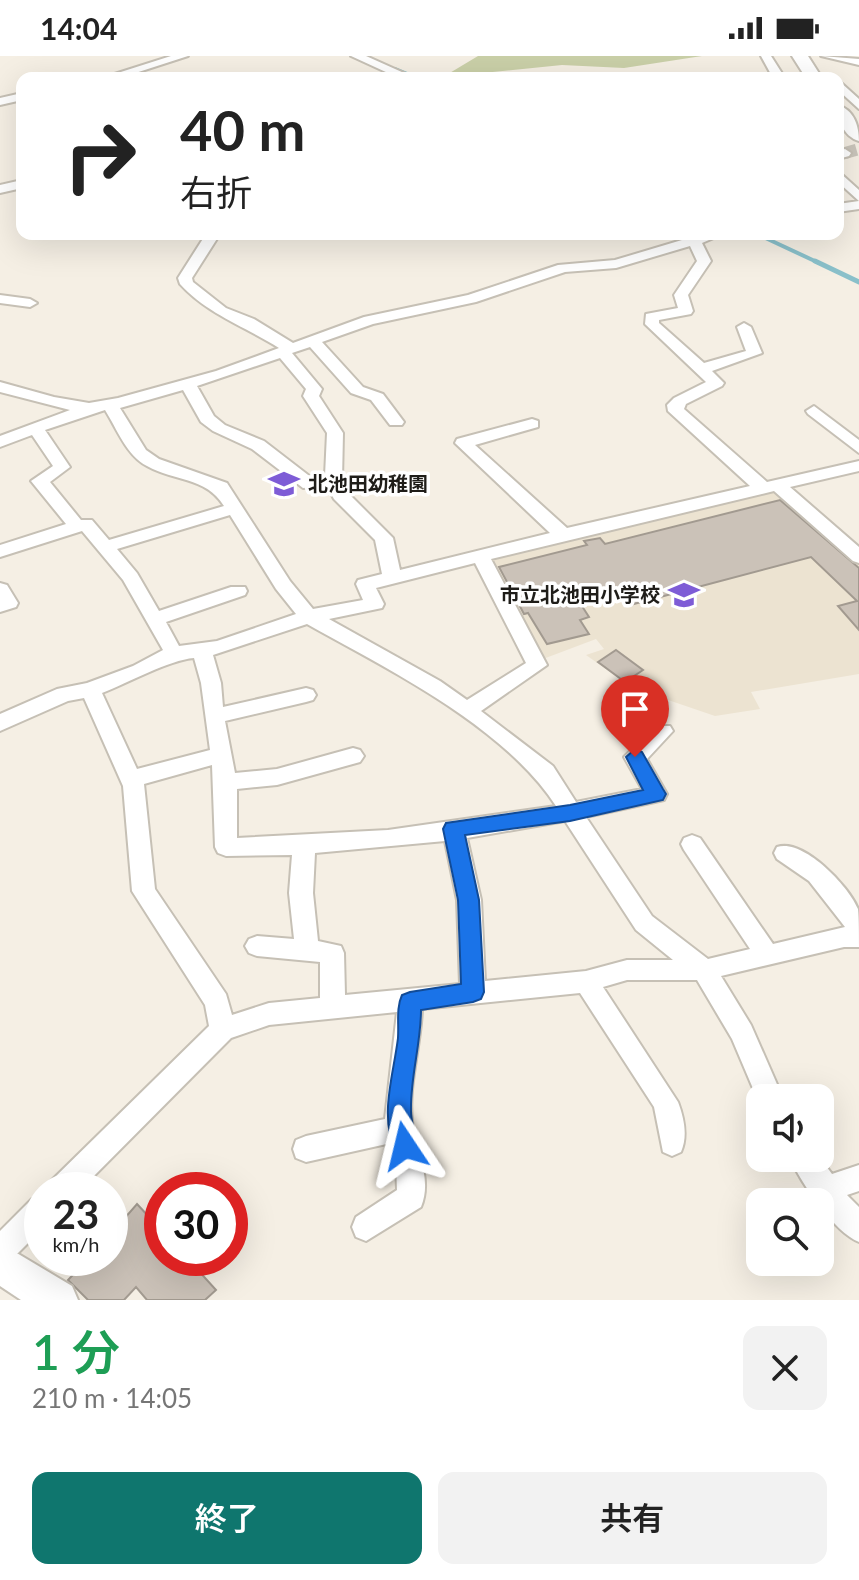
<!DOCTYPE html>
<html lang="ja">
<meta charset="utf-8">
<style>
:root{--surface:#fff;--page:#f2f2f2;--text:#222;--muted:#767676;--accent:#0f766e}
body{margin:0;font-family:Lato,"Noto Sans JP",sans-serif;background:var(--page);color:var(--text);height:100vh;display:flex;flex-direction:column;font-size:30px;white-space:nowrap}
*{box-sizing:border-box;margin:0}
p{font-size:26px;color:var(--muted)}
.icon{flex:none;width:44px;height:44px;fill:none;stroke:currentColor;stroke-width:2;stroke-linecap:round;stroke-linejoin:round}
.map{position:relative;height:1244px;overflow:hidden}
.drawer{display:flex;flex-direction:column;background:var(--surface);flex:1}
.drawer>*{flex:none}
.guide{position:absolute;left:16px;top:16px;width:828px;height:168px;border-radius:16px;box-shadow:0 8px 32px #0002;background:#fff;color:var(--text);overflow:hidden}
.buttons{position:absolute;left:746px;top:1028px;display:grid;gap:16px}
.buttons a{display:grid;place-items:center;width:88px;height:88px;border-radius:16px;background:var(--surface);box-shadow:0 8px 32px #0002;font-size:40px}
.speed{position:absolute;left:24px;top:1116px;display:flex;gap:16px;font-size:40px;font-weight:700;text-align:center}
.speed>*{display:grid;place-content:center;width:104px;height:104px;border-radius:50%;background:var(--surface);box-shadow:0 8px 32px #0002;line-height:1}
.speed small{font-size:20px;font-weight:400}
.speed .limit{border:12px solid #d22;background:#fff;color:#111}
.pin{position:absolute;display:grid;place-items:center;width:68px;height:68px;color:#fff;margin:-82px -34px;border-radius:50% 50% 50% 0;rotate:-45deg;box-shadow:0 0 8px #0007}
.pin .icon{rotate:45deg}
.me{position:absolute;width:88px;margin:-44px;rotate:350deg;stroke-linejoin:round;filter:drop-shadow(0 0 6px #0008)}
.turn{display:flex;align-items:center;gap:28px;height:168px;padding:0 32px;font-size:36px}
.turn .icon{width:104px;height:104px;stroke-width:2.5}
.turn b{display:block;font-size:56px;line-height:68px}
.round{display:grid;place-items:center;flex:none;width:84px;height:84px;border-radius:16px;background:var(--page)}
.headline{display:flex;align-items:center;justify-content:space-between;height:136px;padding:0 32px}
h1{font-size:48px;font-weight:600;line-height:60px;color:#1e9e55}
.action{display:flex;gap:16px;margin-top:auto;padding:16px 32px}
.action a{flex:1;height:92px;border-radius:16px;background:var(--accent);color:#fff;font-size:32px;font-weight:600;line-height:92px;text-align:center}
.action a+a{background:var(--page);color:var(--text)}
.status{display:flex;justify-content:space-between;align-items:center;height:56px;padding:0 40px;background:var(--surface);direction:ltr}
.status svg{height:22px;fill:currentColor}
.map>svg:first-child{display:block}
.built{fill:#ece3d1}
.green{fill:#cad0a8}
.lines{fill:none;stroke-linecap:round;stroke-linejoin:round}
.stream-far1{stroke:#8ac0ca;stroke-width:4}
.stream{stroke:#8ac0ca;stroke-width:5}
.building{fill:#cbc2b8;stroke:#a29a90;stroke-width:2}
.minor-tunnel{stroke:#cac5bb;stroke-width:12;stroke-dasharray:12 6;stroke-linecap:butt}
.minor-casing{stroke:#c6c0b5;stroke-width:4}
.highway-casing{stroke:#c6c0b5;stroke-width:4}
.minor{fill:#fff;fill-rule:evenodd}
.highway{fill:#fff;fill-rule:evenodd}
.route{fill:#1a73e8;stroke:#114b97;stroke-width:2}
.labels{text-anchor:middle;stroke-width:7;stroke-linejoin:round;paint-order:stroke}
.poi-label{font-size:20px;font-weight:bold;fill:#1f1d19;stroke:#fff;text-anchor:start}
</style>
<div class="status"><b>14:04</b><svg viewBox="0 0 49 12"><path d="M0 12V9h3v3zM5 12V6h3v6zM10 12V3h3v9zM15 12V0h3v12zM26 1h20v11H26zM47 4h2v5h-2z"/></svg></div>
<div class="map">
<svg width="859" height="1244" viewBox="0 0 859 1244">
<rect width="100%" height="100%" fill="#f5efe4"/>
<!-- built -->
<path class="built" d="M766 433 780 435 859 505V618L751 636 760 653 715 660 633 632 586 599 604 593 596 583 543 603 528 571 488 507 489 501Z"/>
<!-- green -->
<path class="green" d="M478 0H702L624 12 562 9 443 21Z"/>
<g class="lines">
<!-- stream-far1 -->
<path class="stream-far1" d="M395 13 417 22
M757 178 819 207"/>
<!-- stream -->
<path class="stream" d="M815 205 859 226"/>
</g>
<!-- building -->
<path class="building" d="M780 444 859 512V574L838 550 857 545 811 501 626 550 615 535 578 544 589 561 580 564 589 578 547 588 528 557 524 558 499 511 587 489 584 485 600 482 605 488Z
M616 594 643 614 625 626 598 606Z
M137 1148 162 1175V1202H187L216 1234 205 1244H147L136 1231 124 1244H88L68 1224 89 1202H110V1179Z"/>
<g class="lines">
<!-- minor-tunnel -->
<path class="minor-tunnel" d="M845 97 859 93"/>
<defs>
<path id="minor" d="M171 0H188L120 22H102Z
M351 0H366L404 17 394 22H377L388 17Z
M761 0H771L785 22H773Z
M821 0 859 3V9Z
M838 24 859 43V53L838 34Z
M22 37V44L0 49V42Z
M845 93 851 97 849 100 838 103V95Z
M838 115 859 134V145L838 126Z
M22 124V132L0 137V129Z
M859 145V153L838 156V148Z
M206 178H220L192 222 193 226 226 252 254 263 293 287 364 261 468 239 558 209 615 204 702 178H723L702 187 711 205 688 239 693 255 691 258 659 264V267L704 307 746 295 737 271 744 267 751 271 762 297 712 315 724 327 722 330 686 348 684 353 767 426 859 405V415L790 431 859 491V507L853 505 774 435 491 503 547 609 481 655 553 710 576 746 642 733 624 701 656 670H670L673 675 647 703 667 738 664 744 586 761 652 860 708 903 750 893 684 794 681 788 684 782 692 779 700 782 773 888 845 871 809 825 777 803 774 797 777 791C803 782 849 830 858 853 859 863 859 880 859 891H844L721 920 751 969 783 1042H760V1049L732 983 697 924H627L603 931 678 1046C684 1062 688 1080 681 1096L672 1100 663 1096 654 1051 580 937 422 953C421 990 408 1029 412 1065 415 1094 433 1122 421 1151L366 1185 356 1181 352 1171 356 1161 397 1134 396 1108 391 1087 306 1106 296 1102 293 1093 296 1084 306 1080 385 1063 397 956 269 969 231 982 80 1134H47L51 1125 209 970 205 949 132 835 123 730 84 642 68 645 0 675V658L57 633 87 627 133 610 163 594 123 524 82 475 0 501V489L66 468 31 425 53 410 32 379 0 391V380L70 354 0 336V326L54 341 89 347 118 342 216 315 279 292C246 271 207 258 180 228L178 222ZM690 190 697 205 674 239 678 252 646 258 645 268 706 326 674 342 667 349 668 355 750 430 567 472 475 389 538 371V365L532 363 457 383 455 387 550 477 400 514 393 482 348 437 342 424 343 377 319 340 322 333 292 297 310 291 351 337 371 344 390 369H402L404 366 383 338 363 331 322 286 373 268 476 246 565 216 616 212ZM280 302 306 333 303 340 327 377 325 420 312 422 264 385 225 369 214 360 197 330ZM183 334 201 366 213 375 252 393 303 432 327 430 334 443 375 484 382 518 358 524 356 528 363 544 313 553 290 525 227 427 159 403 146 394 120 352ZM105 354C117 373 127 400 147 410 175 426 205 420 224 450L109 484 92 464H81L50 426 70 411 45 374ZM230 459 276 533 296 558 217 585 179 590 166 566 245 539 247 535 245 531H231L159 555 137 517 117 493ZM475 507 526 607 467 644 440 625 329 563 382 552 384 548 376 532ZM307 568C389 614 504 670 556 750L388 774 237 782V733L277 729 360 706 364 700 360 694 353 692 277 713 235 717 225 665 306 646 313 644 316 639 313 634 306 632 223 651 221 627 213 599ZM194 602 201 627 210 694 137 713 102 637C128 627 169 604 194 602ZM212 709 215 791 218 797 226 800 292 799 289 837 294 883 257 880 249 883 245 890 249 897 257 900 320 906V942L269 947 232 959 226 938 155 833 144 728ZM565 765 636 874 673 904H627L586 915 485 925 481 844 467 782ZM445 785 457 844 460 928 345 939 344 897 341 890 318 885 313 837 315 797Z
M0 239 30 243 37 247 30 251 0 247Z
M814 350 859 384V397L808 358 806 355Z
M0 527 7 529 18 547 16 551 0 556Z
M790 1102H820L832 1118 859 1109V1135L847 1139 859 1151V1186C834 1176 801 1127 790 1102Z
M42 1139V1173L18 1197 0 1204V1175L32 1143Z"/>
<path id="highway" d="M792 0H808L822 22H806Z
M838 49C854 54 859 70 859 85 843 80 838 64 838 49Z
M0 1187 72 1230 78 1244H21L0 1230Z"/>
</defs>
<!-- minor casing -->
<use href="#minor" class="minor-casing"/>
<!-- highway casing -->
<use href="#highway" class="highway-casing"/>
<!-- minor -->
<use href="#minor" class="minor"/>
<!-- highway -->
<use href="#highway" class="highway"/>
</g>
<!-- route -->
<path class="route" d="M635 693 642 696 663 733 666 738 663 744 570 765 465 779 479 844 484 936 481 943 473 946 421 954C421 988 410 1022 411 1055 411 1070 419 1085 414 1098L405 1102 396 1098C379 1059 393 1022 398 982 399 967 396 952 402 939L410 936 461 928 458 844 443 773 446 767 570 749 643 734 626 701Z"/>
<!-- icons -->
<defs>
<symbol id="school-bare" viewBox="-9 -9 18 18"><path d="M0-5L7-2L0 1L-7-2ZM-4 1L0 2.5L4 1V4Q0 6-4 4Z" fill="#7e5cd6" stroke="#fff" stroke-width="2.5" paint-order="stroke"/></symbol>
</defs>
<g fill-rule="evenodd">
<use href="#school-bare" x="262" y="406" width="44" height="44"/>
<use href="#school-bare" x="662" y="517" width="44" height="44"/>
</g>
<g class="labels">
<!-- poi labels -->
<g class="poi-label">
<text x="308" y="435">北池田幼稚園</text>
<text x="660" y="546" text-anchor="end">市立北池田小学校</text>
</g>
</g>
</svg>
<div class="buttons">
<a><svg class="icon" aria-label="sound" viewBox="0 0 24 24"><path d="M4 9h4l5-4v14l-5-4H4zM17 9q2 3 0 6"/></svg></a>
<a><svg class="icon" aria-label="search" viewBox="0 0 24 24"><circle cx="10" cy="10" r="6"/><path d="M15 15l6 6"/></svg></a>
</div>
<div class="speed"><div>23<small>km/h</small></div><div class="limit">30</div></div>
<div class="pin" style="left:635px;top:701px;background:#d93025"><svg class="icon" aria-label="arrive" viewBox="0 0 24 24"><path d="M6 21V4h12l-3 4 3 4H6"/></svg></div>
<svg class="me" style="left:405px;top:1090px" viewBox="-20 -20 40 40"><path d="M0-17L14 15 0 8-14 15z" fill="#1a73e8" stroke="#fff" stroke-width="4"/></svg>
<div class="guide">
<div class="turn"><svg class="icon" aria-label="right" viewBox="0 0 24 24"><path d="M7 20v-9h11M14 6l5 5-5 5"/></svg><div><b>40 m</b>右折</div></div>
</div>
</div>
<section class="drawer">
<div class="headline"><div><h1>1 分</h1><p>210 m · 14:05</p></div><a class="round"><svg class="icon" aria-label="close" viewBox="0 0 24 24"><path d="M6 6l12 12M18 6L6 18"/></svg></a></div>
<div class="action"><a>終了</a><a>共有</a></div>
</section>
